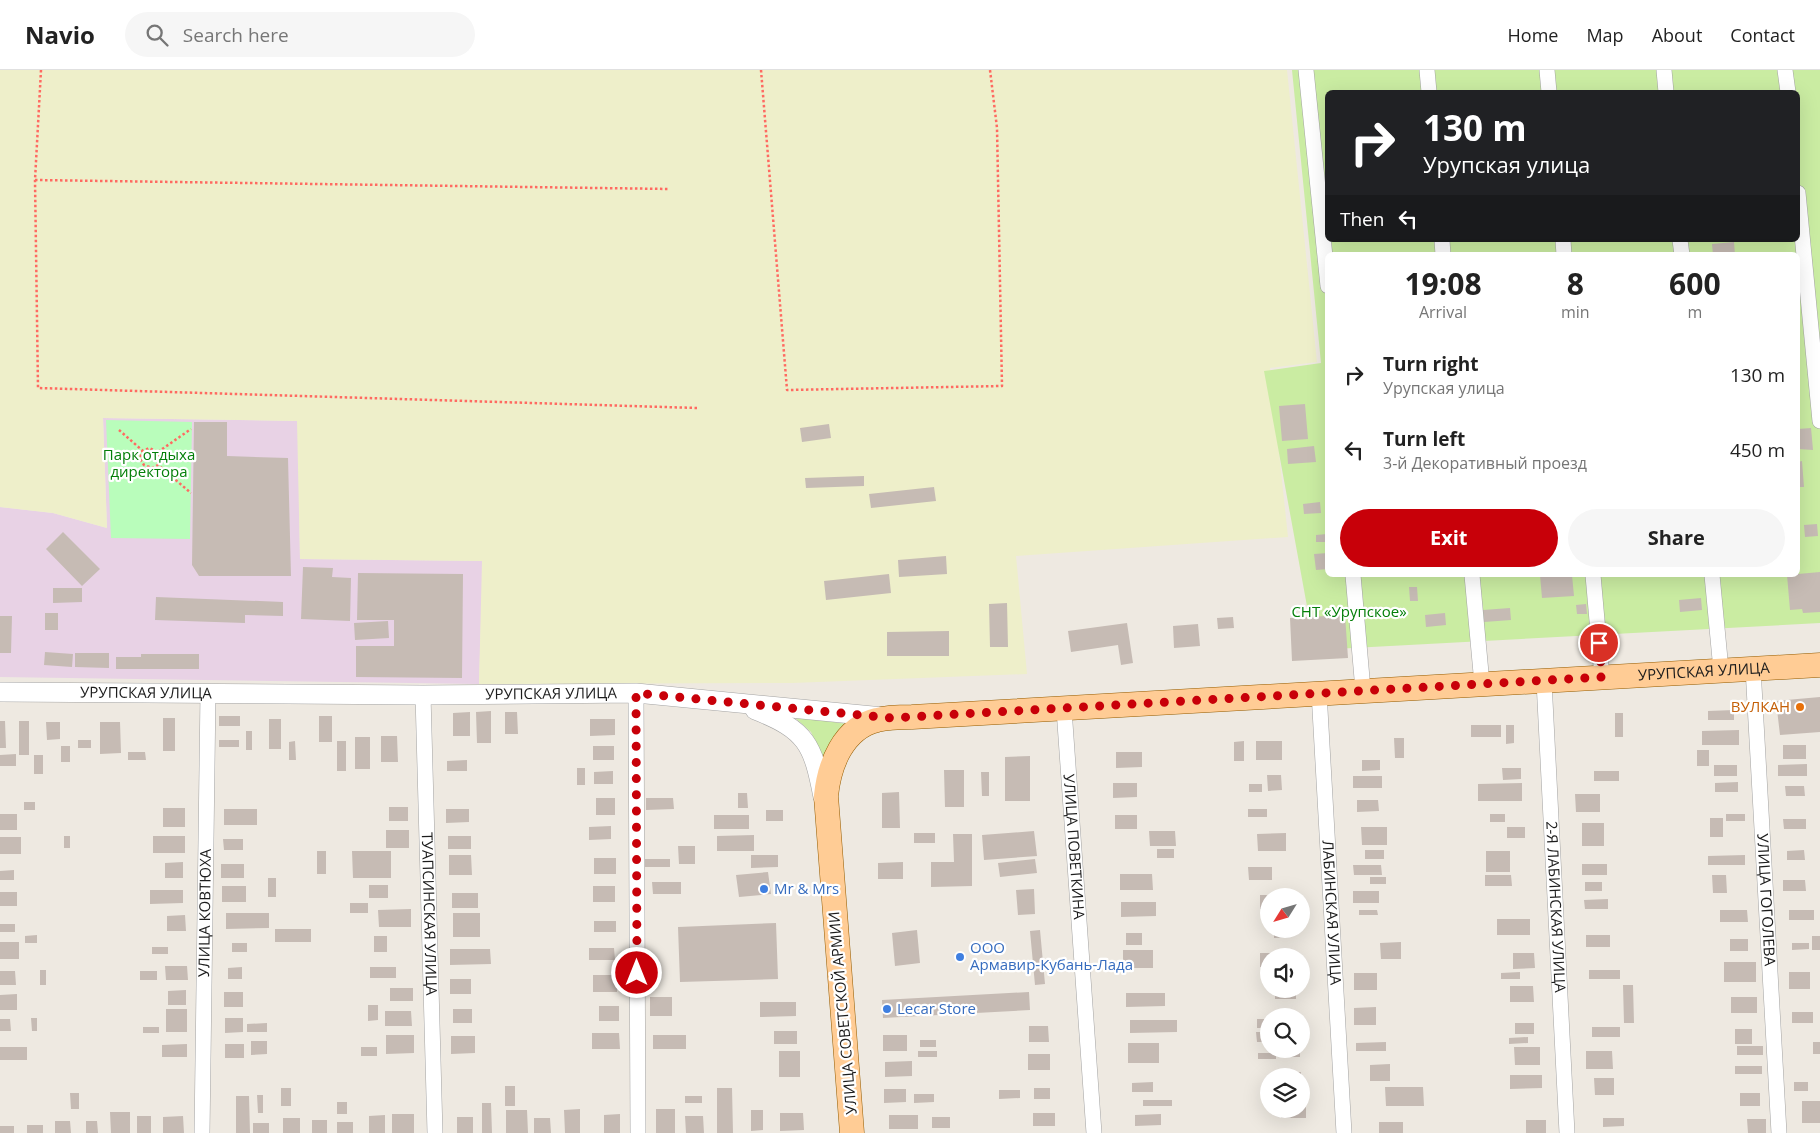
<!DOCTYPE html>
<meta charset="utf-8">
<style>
:root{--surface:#fff;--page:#f6f6f6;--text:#222;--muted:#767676;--line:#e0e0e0;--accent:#c80009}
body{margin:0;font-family:"Open Sans",sans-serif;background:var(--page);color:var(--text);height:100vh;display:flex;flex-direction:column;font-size:19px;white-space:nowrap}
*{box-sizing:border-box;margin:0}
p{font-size:16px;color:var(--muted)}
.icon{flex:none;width:28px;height:28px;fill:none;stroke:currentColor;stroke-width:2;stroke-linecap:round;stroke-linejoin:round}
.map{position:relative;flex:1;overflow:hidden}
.panel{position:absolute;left:1325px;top:182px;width:475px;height:325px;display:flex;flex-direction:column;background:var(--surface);border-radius:8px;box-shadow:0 5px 20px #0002}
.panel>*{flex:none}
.hud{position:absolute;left:1325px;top:20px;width:475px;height:152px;border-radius:8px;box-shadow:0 5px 20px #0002;background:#202124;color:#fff;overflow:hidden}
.needle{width:32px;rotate:233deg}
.buttons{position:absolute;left:1260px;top:818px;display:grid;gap:10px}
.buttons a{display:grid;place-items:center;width:50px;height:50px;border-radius:50%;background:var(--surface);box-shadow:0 5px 20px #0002;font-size:25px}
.pin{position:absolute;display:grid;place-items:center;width:42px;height:42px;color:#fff;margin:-21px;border:2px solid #fff;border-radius:50%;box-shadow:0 1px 5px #0007}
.me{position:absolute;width:55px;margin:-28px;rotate:0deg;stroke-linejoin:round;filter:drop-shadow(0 0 4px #0008)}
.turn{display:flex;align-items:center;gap:18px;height:105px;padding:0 15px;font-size:22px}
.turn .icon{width:65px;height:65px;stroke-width:2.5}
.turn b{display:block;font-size:35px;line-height:42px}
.then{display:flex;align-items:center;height:48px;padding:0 15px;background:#0003;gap:10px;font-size:19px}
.eta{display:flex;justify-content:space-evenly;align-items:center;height:85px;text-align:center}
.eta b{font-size:30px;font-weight:700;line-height:35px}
.cta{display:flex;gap:10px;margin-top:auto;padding:10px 15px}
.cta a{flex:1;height:58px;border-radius:30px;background:var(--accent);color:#fff;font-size:20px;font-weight:700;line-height:58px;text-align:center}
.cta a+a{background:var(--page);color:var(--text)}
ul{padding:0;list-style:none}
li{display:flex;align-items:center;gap:15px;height:75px;padding:0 15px}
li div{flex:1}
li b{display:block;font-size:19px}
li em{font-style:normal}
header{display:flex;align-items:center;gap:30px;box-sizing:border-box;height:70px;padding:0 25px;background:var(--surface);border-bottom:1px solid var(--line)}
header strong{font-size:24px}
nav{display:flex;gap:28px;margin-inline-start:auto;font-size:18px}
.search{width:350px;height:45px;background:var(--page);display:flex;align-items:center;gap:12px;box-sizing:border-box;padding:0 18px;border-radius:28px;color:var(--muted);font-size:19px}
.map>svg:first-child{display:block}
.industrial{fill:#e8d2e5}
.farmland{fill:#eeefca}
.grass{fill:#caeca2;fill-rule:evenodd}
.park{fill:#b9fdbb}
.building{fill:#c6bbb4}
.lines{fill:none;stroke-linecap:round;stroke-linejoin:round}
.minor-casing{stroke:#a3a3a3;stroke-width:16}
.tertiary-casing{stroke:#a3a3a3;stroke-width:20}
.primary-casing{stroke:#945c00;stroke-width:25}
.path{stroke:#ff6a61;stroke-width:2.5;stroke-dasharray:2.5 2.5;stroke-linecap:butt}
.minor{stroke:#fff;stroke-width:15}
.tertiary{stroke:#fff;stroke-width:19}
.primary{stroke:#ffcc95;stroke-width:24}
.route{stroke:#c80009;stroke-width:9;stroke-dasharray:0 16.2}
.food-dot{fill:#e8710a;stroke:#fff;stroke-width:2}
.shop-dot{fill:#3f7fe0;stroke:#fff;stroke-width:2}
.labels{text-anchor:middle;stroke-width:4.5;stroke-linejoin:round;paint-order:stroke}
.park-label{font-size:15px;fill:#047f09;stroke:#fff}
.street-label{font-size:15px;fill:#1c1c1c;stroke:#fff}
.food-label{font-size:15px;fill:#c56008;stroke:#fff;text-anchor:end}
.shop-label{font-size:15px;fill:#366cbe;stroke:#fff;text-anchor:start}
</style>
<header>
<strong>Navio</strong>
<div class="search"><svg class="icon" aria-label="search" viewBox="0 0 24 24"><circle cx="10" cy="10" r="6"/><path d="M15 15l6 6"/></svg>Search here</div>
<nav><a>Home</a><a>Map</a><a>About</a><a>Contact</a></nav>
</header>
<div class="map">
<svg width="1820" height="1063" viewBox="0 0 1820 1063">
<rect width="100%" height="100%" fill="#eee9e1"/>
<!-- industrial -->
<path class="industrial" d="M103 348 298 351 300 489 483 491 479 614 0 607V437L53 443 107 458Z"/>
<!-- farmland -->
<path class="farmland" d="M0 0H1287L1317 292 1270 298 1288 467 1016 486 1027 604 792 613 479 614 482 491 300 489 297 351 103 348 107 458 53 443 0 437Z"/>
<!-- grass -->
<path class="grass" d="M1292 0H1820V553L1315 580 1264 301 1321 293ZM1328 22H1798V170H1328ZM1328 185H1798V505H1328Z
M793 646 847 654 823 689 811 662Z"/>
<!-- park -->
<path class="park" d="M106 350 192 352 190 469 111 468Z"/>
<!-- building -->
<path class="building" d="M1734 172 1735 185H1713L1712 174Z
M1305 334 1308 369 1282 371 1279 336Z
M194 352H227V386L288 388 291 506H199L192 495Z
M829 354 831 368 802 372 800 358Z
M1811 358 1813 380 1798 379V359Z
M1314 376 1316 392 1288 394 1287 379Z
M1802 391 1804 417H1798V392Z
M864 406V416L806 418 805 408Z
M934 417 936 431 871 438 869 424Z
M1320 432 1321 443 1304 444 1303 434Z
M1817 454 1818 466 1805 467 1804 455Z
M63 462 100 499 82 516 46 479Z
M1327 464 1328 472H1316V465Z
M1328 483V499L1316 500 1314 484Z
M946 486 947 504 899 507 898 490Z
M303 497 333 498 332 507 351 508 350 551 301 549Z
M1820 502V542L1803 543 1802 539 1790 540 1787 505Z
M358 503 463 504 462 608 356 607V576H394V550H357Z
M889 504 891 523 826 530 824 511Z
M1540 505H1572L1574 526 1542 528Z
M1409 517H1417L1418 531H1410Z
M53 518H82V532L53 533Z
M156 527 283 532V546L245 545V553L155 550Z
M1701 528 1702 540 1680 542 1679 530Z
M1007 533 1008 577H990L989 534Z
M1586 534 1587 544H1577L1576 535Z
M1510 538 1511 550 1484 552 1483 540Z
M45 543H58V560H45Z
M1445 543 1446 555 1426 557 1425 545Z
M1345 545 1348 588 1292 591 1290 548Z
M0 546H12L11 583H0Z
M1233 547 1234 558 1218 559 1217 548Z
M388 551 389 568 355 570 354 553Z
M1127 553 1133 593 1121 595 1118 575 1071 582 1068 561Z
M1198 554 1200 576 1174 578 1173 556Z
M949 561V586H887V562Z
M45 582 73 584 72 597 44 595Z
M75 583H109V598L75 597Z
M141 584H199V599H116V587H141Z
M1820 627V662L1780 665 1776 631Z
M1734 640V650H1708V641Z
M491 641V673H477L476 642Z
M470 642V666H453V643Z
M505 642H517L518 664H505Z
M1615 643H1623V667H1615Z
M219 646H240V656H219Z
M319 646H332V672H319Z
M163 648H175V681H163Z
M269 649H281V679H269Z
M590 649H615V665L590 666Z
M0 651H5L6 678H0Z
M19 651H29V685H19Z
M46 652H60V669L47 670Z
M100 652H120L121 683 100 684Z
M1471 655H1501V667H1471Z
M1506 655H1514V673L1506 674Z
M1739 660V675H1702V661Z
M246 661H252V680H246Z
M381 666H397L398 692H381Z
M355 667H370V699H355Z
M1394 668H1404V688H1395Z
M78 670H91V678H78Z
M219 670H239V677H219Z
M295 671 296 690H289V672Z
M337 671H346V701H337Z
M1244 671V691H1234V672Z
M1256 671H1282V690H1256Z
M1783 675H1806V689H1783Z
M61 676H70V692H61Z
M593 676H614V690H593Z
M1697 680H1709V696H1697Z
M128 682H145L146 690H128Z
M1116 682H1142V697L1116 698Z
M16 684V696H0V685Z
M34 685H43V704H34Z
M1030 686V731H1005V687Z
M467 690V701H447V691Z
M1362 690H1380V700L1362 701Z
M1807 694V706H1778V695Z
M1714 695H1737V706H1714Z
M577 698H585V715H577Z
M1502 698H1521V709L1503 710Z
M944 700H964V737H945Z
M613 701V714H594V702Z
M1594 701H1619V711H1594Z
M981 702H989V726H982Z
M1267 705H1281L1282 720 1268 721Z
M1353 706H1382V718H1353Z
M1738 712V722H1715V713Z
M1113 713H1137V727L1113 728Z
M1522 713V731H1478V714Z
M1249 714H1262V722H1249Z
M1785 716H1804L1805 726H1786Z
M899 722 900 758H882V723Z
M738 723H747L748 738H738Z
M1575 724H1600V742H1576Z
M596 728H615V745H596Z
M646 728H673L674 739 646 740Z
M1357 730H1378L1379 741 1357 742Z
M24 732H35V740H24Z
M389 737H408V751H389Z
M163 738H185V757H163Z
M224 739H257V755H224Z
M446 739H469V752L446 753Z
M1248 739H1267V747H1248Z
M766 740H783V751H766Z
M0 744H17V760H0Z
M1490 744H1505V752H1490Z
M1726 744H1745V751H1726Z
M714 745H749V759H714Z
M1115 745H1137V759H1115Z
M1710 748H1723V767H1710Z
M1783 749H1806V759H1784Z
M1582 753H1604V776H1582Z
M611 756V769L589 770V757Z
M1361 757H1387V775H1362Z
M1507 757H1525V768H1507Z
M386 760H409V778H386Z
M1034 761 1037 786 984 790 982 765Z
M1149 761H1175L1176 776H1150Z
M914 763H935V773H914Z
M1286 763V781H1258L1257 764Z
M953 764H972V816L931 817V792H954Z
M754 765V781H717V766Z
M64 766H70V778H64Z
M153 766H185V783H153Z
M448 766H471V779H448Z
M0 767H21V784H0Z
M223 769H243V780H224Z
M678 776H695V794H679Z
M1157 779H1174V788H1157Z
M1365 780H1384V789H1365Z
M1804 780 1805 790H1787V781Z
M317 781H326V804H317Z
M352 781H391V808H353Z
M1486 781H1510V802H1486Z
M449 785H471L472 805H449Z
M751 785H778V797L751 798Z
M1745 785V795H1708V786Z
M594 788H616V804H594Z
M645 789H670V797H645Z
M1035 789 1037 803 1000 807 998 793Z
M183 792V808H165V793Z
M903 792V809H878V793Z
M221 794H244V808H221Z
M1582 794H1607V805H1582Z
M1353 795H1381L1382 805H1354Z
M1248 797H1272V810H1249Z
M14 800V810H0V801Z
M768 802 771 824 739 827 736 805Z
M1120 804H1152L1153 820H1120Z
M1485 805H1511L1512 816H1485Z
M1712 805H1726L1727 823H1713Z
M1370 807H1386V814H1370Z
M268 808H276V827H268Z
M1783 810H1805L1806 821H1783Z
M652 812H681V824H653Z
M1585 812H1602V821H1585Z
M369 815H388V828H369Z
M222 816H246V832H222Z
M593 816H615V832H593Z
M1034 819 1035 844 1018 845 1016 820Z
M150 820H183V833L150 834Z
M1353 821H1379V833H1353Z
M0 822H17V836H0Z
M452 823H478V838H452Z
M1260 825H1269V839H1260Z
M1608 829V839H1585L1584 830Z
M1121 832H1156V846L1121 847Z
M350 833H368V843H350Z
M411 839V857H379L378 840Z
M1359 840H1377L1378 845H1359Z
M1720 840H1747L1748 852H1720Z
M1789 840H1814V850H1789Z
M226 843H269V858L226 859Z
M453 843H480V867H453Z
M185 845 186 861H167V846Z
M1497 849H1530V865H1497Z
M594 851H616V862H594Z
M776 853 778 909 680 912 678 857Z
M0 854H15V862H0Z
M275 859H311V872H275Z
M1274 859H1291V867L1274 868Z
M917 860 920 893 895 896 892 863Z
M1040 860 1045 914 1035 915 1030 861Z
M1126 863H1142V875H1126Z
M37 865V873H25V866Z
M1586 865H1610V877H1586Z
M374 866H387V882H374Z
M1812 866H1820V880H1812Z
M1730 869H1748V881H1730Z
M0 872H19V889H0Z
M1401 872V889H1381L1380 873Z
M232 873H247V882H232Z
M1792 873H1809V879L1792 880Z
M152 877H168V884H152Z
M589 878H614L615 890H589Z
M450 879H490L491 894 450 895Z
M1123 880H1153V898H1123Z
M1260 883H1274L1275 886H1269V897H1260Z
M1513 883H1534L1535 898 1513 899Z
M1724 892H1756V912H1724Z
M165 896H187L188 910H166Z
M242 897V909H228V898Z
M370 897H396V908H370Z
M40 900H46V915H40Z
M1589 900H1620V909H1589Z
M0 901H15L16 915H0Z
M140 901H157V910H140Z
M1520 902V909H1501V903Z
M1789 902H1810V919H1789Z
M1354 903H1377V920H1354Z
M593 905H617V922H593Z
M450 909H471V924H450Z
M1623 915H1633L1634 953H1624Z
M1510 916H1533L1534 932H1510Z
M390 918H413V931H390Z
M1275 919H1296V929H1275Z
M186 920V935H168V921Z
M224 922H243V937H224Z
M1029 922 1030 940 883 948 882 930Z
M1126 923H1165V936L1126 937Z
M17 924V940H0V925Z
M650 927H672V946H650Z
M1731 927H1757V943H1731Z
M760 932H796V946L760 947Z
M368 935H378V950L368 951Z
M599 936H619V951H599Z
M1376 937V955H1354V938Z
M166 939H187V962H166Z
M453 939H472V953H453Z
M385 941H411L412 956H385Z
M1275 942H1298V946H1275Z
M1792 942H1813V953H1792Z
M31 948H37V961H32Z
M225 948H243V962L225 963Z
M0 949H10L11 961H0Z
M1257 949H1269V958H1257Z
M1130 950H1177V962L1130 963Z
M267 953V962H247V954Z
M1515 953H1534V964H1515Z
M1029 956H1048L1049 972H1029Z
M143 957H159V963H143Z
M1592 957H1620V967H1592Z
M1735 959H1752V974H1735Z
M774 961H797V974H774Z
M1256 962H1269V972H1257Z
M592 963H619L620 979H592Z
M386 965H414V983L386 984Z
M653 965H686V979H653Z
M883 965H907V981H883Z
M451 966H475V983L451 984Z
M1528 967V973L1509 974V968Z
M920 970H936V977H920Z
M251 971H267V984L251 985Z
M1386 972V981H1356V973Z
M1813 972H1820V984H1813Z
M1128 973H1159V993H1128Z
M187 974V987H162V975Z
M225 974H244V988H225Z
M1737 976H1763V985H1737Z
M0 977H27V990H0Z
M361 977H377V986H361Z
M1514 977H1540V995H1515Z
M1281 979H1300V987H1281Z
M779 981H800V1007H779Z
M918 981H937V987H918Z
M1586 981H1612L1613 999H1586Z
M1258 983H1276V989H1258Z
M1028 984H1050V1000H1028Z
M912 991V1006L885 1007V992Z
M1390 994V1011H1370V995Z
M1735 996H1762V1004H1735Z
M1301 1002V1006H1282V1003Z
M1510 1005H1542V1018L1510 1019Z
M1594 1008H1614V1025H1595Z
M1153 1012V1022H1132V1013Z
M1794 1012H1808V1021H1794Z
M505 1016H515V1036H505Z
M1385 1017H1423L1424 1036H1386Z
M281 1018H291V1036H281Z
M717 1018H732L733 1063H717Z
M1034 1018H1050V1029H1034Z
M884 1019H906V1032L884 1033Z
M999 1020H1020V1028L999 1029Z
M70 1023H79V1039H71Z
M1740 1023H1760V1036H1740Z
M914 1024H934V1032L914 1033Z
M257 1025H263V1043H258Z
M236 1026H249L250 1063H236Z
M685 1026H702V1033H685Z
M1143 1030H1172V1036H1143Z
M1802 1031H1820V1053H1802Z
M337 1032H347V1044H337Z
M482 1033H491L492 1063H482Z
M1301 1035H1306V1048H1281V1039H1301Z
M580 1039V1063H565L564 1040Z
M656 1039H675V1063H656Z
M506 1040H527L528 1063H506Z
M751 1040H763V1060L751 1061Z
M110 1042H130V1063H111Z
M780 1043H803L804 1060 780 1061Z
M1033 1043H1055V1056H1033Z
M392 1044H414V1063H392Z
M620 1044V1063H604V1045Z
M1161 1044V1055L1135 1056V1045Z
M385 1045V1063H369V1046Z
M889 1045H918V1059H889Z
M137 1046H151V1063H137Z
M183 1046 184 1063H163V1047Z
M685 1046H703L704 1063H686Z
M457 1047H473V1063H457Z
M932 1047H950V1058H932Z
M283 1048H300V1063H283Z
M534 1048H550L551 1063H534Z
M1603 1048H1624V1056L1603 1057Z
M1747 1049H1766V1063H1748Z
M312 1050H327V1063H312Z
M1526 1050H1546V1063H1526Z
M55 1051H70L71 1063H55Z
M86 1051H97L98 1063H86Z
M337 1052H353V1063H337Z
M1379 1052H1403V1063H1379Z
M253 1053H269V1063H253Z
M27 1055H43V1063H27Z
M0 1056H14V1063H0Z"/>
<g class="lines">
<defs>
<g id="minor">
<path d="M1306 0 1328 216"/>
<path d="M1427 0 1429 22"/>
<path d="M1547 0 1549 22"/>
<path d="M1664 0 1666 22"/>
<path d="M1785 0 1788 22"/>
<path d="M1798 123 1820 351"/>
<path d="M1442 170 1443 185"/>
<path d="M1563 170 1564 185"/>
<path d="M1680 170 1682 185"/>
<path d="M1353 505 1363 620"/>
<path d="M1472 505 1482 614"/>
<path d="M1593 505 1602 607"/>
<path d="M1712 505 1721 600"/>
<path id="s1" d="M1753 598 1779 1063"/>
<path id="s2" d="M1544 611 1567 1063"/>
<path id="s3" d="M1319 622 1344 1063"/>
<path d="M636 623 638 1063"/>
<path id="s4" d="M423 625 435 1063"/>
<path id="s5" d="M1064 639 1094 1063"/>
<path id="s6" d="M202 1063 208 623"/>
</g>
<g id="tertiary">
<path id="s7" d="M0 622 423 625 636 623 883 647"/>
<path d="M755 640C807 660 813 675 823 727"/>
</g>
<g id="primary">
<path id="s8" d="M852 1063 826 726C829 695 843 658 877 650 888 647 900 647 912 647L1820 595"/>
</g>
</defs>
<!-- minor casing -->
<use href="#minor" class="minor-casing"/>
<!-- tertiary casing -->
<use href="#tertiary" class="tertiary-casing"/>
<!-- primary casing -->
<use href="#primary" class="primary-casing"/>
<!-- path -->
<path class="path" d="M41 0 35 110 38 318 697 338
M761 0 787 320 1002 316 997 58 990 0
M35 110 669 119
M119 360 143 381
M158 382 191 359
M158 395 161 389 158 382 149 378 142 382 140 389 144 395 152 398 158 395 191 423"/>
<!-- minor -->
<use href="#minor" class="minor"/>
<!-- tertiary -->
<use href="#tertiary" class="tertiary"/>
<!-- primary -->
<use href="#primary" class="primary"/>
</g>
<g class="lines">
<!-- route -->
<path class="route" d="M637 903 636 623 891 648 1602 607 1599 573"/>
</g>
<!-- markers -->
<circle class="food-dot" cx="1800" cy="637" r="5"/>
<g class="shop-dot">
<circle cx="764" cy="819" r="5"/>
<circle cx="960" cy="887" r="5"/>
<circle cx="887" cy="939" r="5"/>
</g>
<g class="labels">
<!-- park labels -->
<g class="park-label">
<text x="149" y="390">Парк отдыха<tspan x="149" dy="17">директора</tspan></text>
<text x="1349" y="547">СНТ «Урупское»</text>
</g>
<!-- street labels -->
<g class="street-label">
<text dy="5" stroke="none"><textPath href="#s8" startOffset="1264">УРУПСКАЯ УЛИЦА</textPath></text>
<text dy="5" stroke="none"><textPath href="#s7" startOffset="146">УРУПСКАЯ УЛИЦА</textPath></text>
<text dy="5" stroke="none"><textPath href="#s7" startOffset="551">УРУПСКАЯ УЛИЦА</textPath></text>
<text dy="5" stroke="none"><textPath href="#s5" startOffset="138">УЛИЦА ПОВЕТКИНА</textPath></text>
<text dy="5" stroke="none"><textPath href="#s1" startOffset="232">УЛИЦА ГОГОЛЕВА</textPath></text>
<text dy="5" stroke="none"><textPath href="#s2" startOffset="226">2-Я ЛАБИНСКАЯ УЛИЦА</textPath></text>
<text dy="5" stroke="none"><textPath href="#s3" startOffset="221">ЛАБИНСКАЯ УЛИЦА</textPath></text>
<text dy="5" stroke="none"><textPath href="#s6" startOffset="220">УЛИЦА КОВТЮХА</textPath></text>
<text dy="5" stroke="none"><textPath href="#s4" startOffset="219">ТУАПСИНСКАЯ УЛИЦА</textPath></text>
<text transform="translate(843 943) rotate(-95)" y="5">УЛИЦА СОВЕТСКОЙ АРМИИ</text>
</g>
<!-- food labels -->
<g class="food-label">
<text x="1790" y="642">ВУЛКАН</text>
</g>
<!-- shop labels -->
<g class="shop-label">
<text x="774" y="824">Mr &amp; Mrs</text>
<text x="970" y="883">ООО<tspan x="970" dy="17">Армавир-Кубань-Лада</tspan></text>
<text x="897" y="944">Lecar Store</text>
</g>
</g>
</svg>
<div class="buttons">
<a><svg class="needle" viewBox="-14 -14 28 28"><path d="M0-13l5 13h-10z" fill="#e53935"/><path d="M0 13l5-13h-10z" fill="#767676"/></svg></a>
<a><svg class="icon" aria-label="sound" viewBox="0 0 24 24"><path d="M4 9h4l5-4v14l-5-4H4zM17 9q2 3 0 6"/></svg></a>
<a><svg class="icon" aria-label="search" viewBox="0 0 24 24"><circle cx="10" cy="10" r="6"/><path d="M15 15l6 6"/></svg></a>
<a><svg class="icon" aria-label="layers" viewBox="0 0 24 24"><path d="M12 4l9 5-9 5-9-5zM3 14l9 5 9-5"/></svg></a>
</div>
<div class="pin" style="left:1599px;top:573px;background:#d93025"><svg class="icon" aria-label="arrive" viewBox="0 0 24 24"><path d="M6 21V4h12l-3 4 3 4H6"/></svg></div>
<svg class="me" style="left:637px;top:903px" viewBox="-20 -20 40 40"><circle r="17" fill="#c80009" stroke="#fff" stroke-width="3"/><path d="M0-11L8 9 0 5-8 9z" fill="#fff"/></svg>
<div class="hud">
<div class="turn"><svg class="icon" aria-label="right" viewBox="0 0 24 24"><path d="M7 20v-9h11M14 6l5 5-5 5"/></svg><div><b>130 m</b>Урупская улица</div></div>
<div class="then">Then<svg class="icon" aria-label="left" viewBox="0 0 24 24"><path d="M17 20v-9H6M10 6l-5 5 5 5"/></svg></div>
</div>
<section class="panel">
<div class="eta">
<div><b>19:08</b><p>Arrival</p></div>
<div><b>8</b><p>min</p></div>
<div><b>600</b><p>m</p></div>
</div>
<ul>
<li><svg class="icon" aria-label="right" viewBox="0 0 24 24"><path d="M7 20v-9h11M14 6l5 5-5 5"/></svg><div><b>Turn right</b><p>Урупская улица</p></div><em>130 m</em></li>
<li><svg class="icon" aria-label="left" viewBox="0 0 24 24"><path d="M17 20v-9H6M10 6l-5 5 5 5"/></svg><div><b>Turn left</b><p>3-й Декоративный проезд</p></div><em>450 m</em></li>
</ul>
<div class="cta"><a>Exit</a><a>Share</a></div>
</section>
</div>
